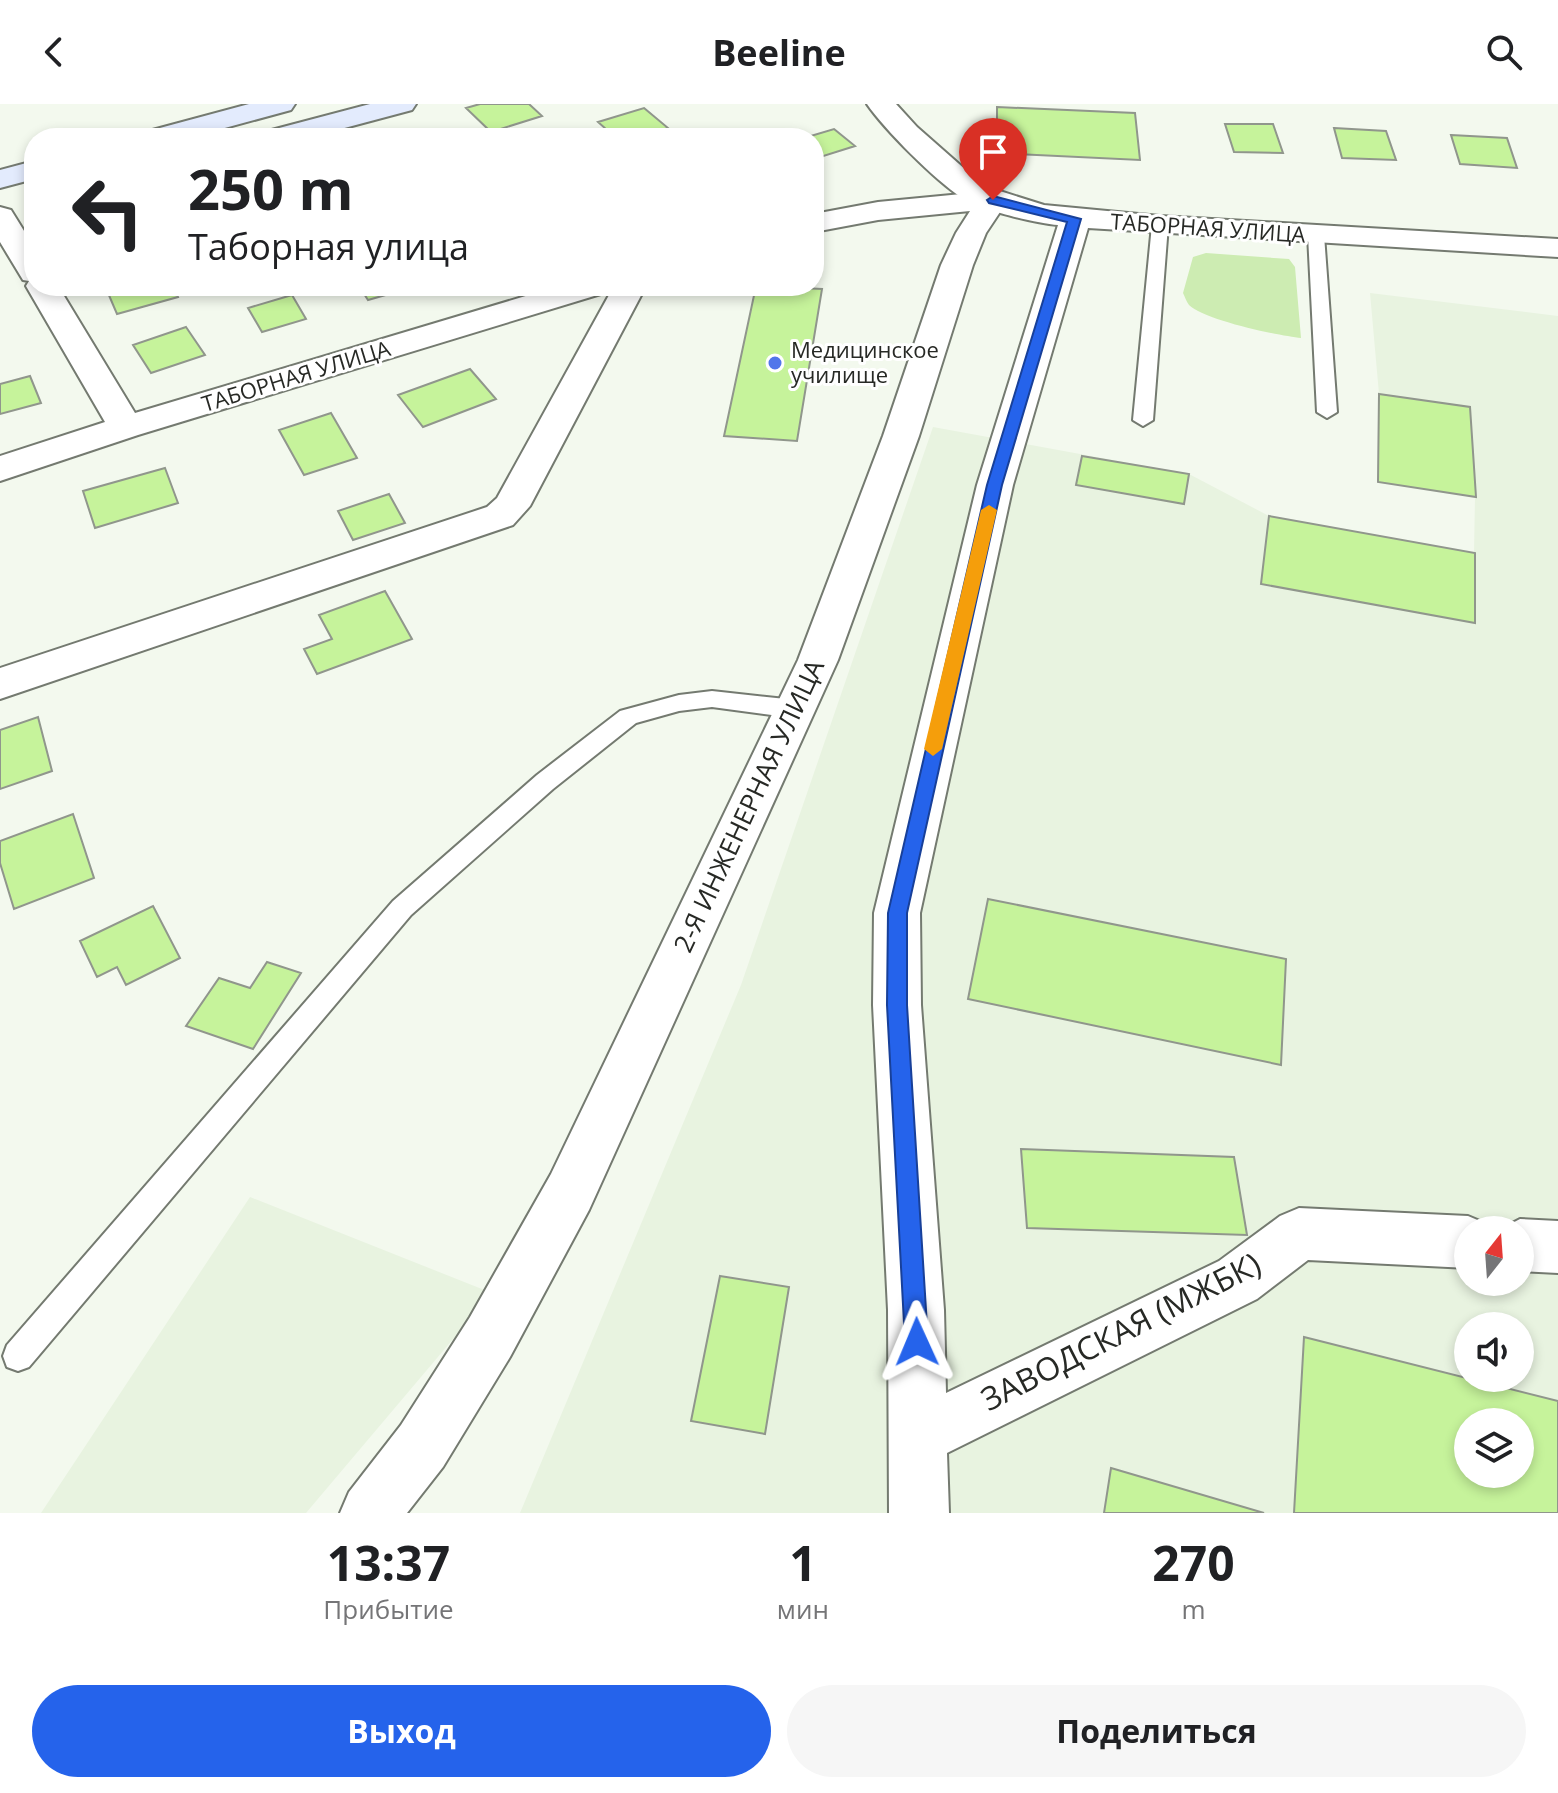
<!DOCTYPE html>
<html lang="ru">
<meta charset="utf-8">
<style>
:root{--surface:#fff;--page:#f6f6f6;--text:#202124;--muted:#757577;--accent:#2563eb}
body{margin:0;font-family:"Open Sans",sans-serif;background:var(--page);color:var(--text);height:100vh;display:flex;flex-direction:column;font-size:30px;white-space:nowrap}
*{box-sizing:border-box;margin:0}
p{font-size:26px;color:var(--muted)}
.icon{flex:none;width:44px;height:44px;fill:none;stroke:currentColor;stroke-width:2;stroke-linecap:round;stroke-linejoin:round}
.map{position:relative;height:1409px;overflow:hidden}
.panel{display:flex;flex-direction:column;background:var(--surface);flex:1}
.panel>*{flex:none}
.hud{position:absolute;left:24px;top:24px;width:800px;height:168px;border-radius:32px;box-shadow:0 4px 12px #0003;background:#fff;color:var(--text);overflow:hidden}
.needle{width:52px;rotate:17deg}
.buttons{position:absolute;left:1454px;top:1112px;display:grid;gap:16px}
.buttons a{display:grid;place-items:center;width:80px;height:80px;border-radius:50%;background:var(--surface);box-shadow:0 4px 12px #0003;font-size:40px}
.pin{position:absolute;display:grid;place-items:center;width:68px;height:68px;color:#fff;margin:-82px -34px;border-radius:50% 50% 50% 0;rotate:-45deg;box-shadow:0 0 8px #0007}
.pin .icon{rotate:45deg}
.me{position:absolute;width:88px;margin:-44px;rotate:359deg;stroke-linejoin:round;filter:drop-shadow(0 0 6px #0008)}
.turn{display:flex;align-items:center;gap:28px;height:168px;padding:0 32px;font-size:36px}
.turn .icon{width:104px;height:104px;stroke-width:2.5}
.turn b{display:block;font-size:56px;line-height:68px}
.eta{display:flex;justify-content:space-evenly;align-items:center;height:136px;text-align:center}
.eta b{font-size:48px;font-weight:700;line-height:56px}
.action{display:flex;gap:16px;margin-top:auto;padding:16px 32px}
.action a{flex:1;height:92px;border-radius:48px;background:var(--accent);color:#fff;font-size:32px;font-weight:700;line-height:92px;text-align:center}
.action a+a{background:var(--page);color:var(--text)}
header{display:flex;justify-content:space-between;align-items:center;height:104px;padding:0 32px;background:var(--surface);font-size:36px;font-weight:700}
.map>svg:first-child{display:block}
.built{fill:#e8f3e0;fill-rule:evenodd}
.green{fill:#cdecb2}
.building{fill:#c6f39b;stroke:#90968c;stroke-width:2;fill-rule:evenodd}
.lines{fill:none;stroke-linecap:round;stroke-linejoin:round}
.service-casing{stroke:#747a70;stroke-width:4}
.minor-casing{stroke:#747a70;stroke-width:4}
.tertiary-casing{stroke:#747a70;stroke-width:4}
.secondary-casing{stroke:#747a70;stroke-width:4}
.service{fill:#fff;fill-rule:evenodd}
.minor{fill:#fff;fill-rule:evenodd}
.tertiary{fill:#fff;fill-rule:evenodd}
.secondary{fill:#e3ebfd;fill-rule:evenodd}
.route{fill:#2563eb;stroke:#184099;stroke-width:2}
.slow{fill:#f59e0b}
.poi-dot{fill:#5176ea;stroke:#fff;stroke-width:3}
.labels{text-anchor:middle;stroke-width:6;stroke-linejoin:round;paint-order:stroke}
.far-street-label{font-size:22px;fill:#272925;stroke:#fff}
.far-poi-label{font-size:22px;fill:#272925;stroke:#fff;text-anchor:start}
.street-label{font-size:26px;fill:#272925;stroke:#fff}
.near-street-label{font-size:32px;fill:#272925;stroke:#fff}
</style>
<header><svg class="icon" aria-label="back" viewBox="0 0 24 24"><path d="M15 5l-7 7 7 7"/></svg>Beeline<svg class="icon" aria-label="search" viewBox="0 0 24 24"><circle cx="10" cy="10" r="6"/><path d="M15 15l6 6"/></svg></header>
<div class="map">
<svg width="1558" height="1409" viewBox="0 0 1558 1409">
<rect width="100%" height="100%" fill="#f3f9ee"/>
<!-- built -->
<path class="built" d="M1370 189 1558 212V1409H520L741 881 933 323 1189 370 1269 412 1474 449 1475 393 1378 378 1379 290ZM1468 1126H1520V1178H1468ZM1468 1222H1520V1274H1468ZM1468 1318H1520V1370H1468Z
M250 1093 492 1189 306 1409H41Z"/>
<!-- green -->
<path class="green" d="M1206 149 1289 155 1295 163 1301 234C1279 232 1204 216 1189 201 1186 197 1185 193 1183 189L1193 153Z"/>
<!-- building -->
<path class="building" d="M480 0H529L542 12 491 28 466 4Z
M997 3 1135 9 1140 56 997 49Z
M644 4 668 24 636 34H616L598 18Z
M1225 20H1273L1283 49 1234 48Z
M1334 24 1386 27 1396 56 1342 54Z
M834 25 855 42 814 55V34H804Z
M1451 31 1507 34 1517 64 1460 60Z
M105 182H173L178 193 117 210Z
M359 182H417L368 196Z
M756 182 822 185 797 337 724 332Z
M292 191 306 215 262 228 248 204Z
M186 223 205 251 151 269 133 241Z
M470 265 496 295 423 323 398 291Z
M30 272 41 299 0 310V280Z
M1379 290 1470 303 1476 393 1378 378Z
M331 309 357 354 304 371 279 326Z
M1082 352 1189 370 1184 400 1076 381Z
M165 364 178 399 95 424 83 387Z
M389 390 405 419 353 436 338 407Z
M1269 412 1475 449V519L1261 480Z
M385 487 412 535 317 570 304 545 332 535 319 511Z
M38 613 52 667 0 685V626Z
M73 710 94 774 14 805 0 759V737Z
M988 795 1286 855 1281 961 968 895Z
M153 802 180 854 126 881 117 863 97 873 80 837Z
M267 858 301 869 253 945 186 922 219 874 250 884Z
M1021 1045 1234 1053 1247 1131 1027 1124Z
M720 1172 789 1183 765 1330 691 1317Z
M1304 1233 1558 1297V1409H1294ZM1468 1318H1520V1370H1468Z
M1111 1364 1264 1409H1104Z"/>
<g class="lines">
<defs>
<path id="service" d="M1160 116 1168 121 1153 316 1143 322 1133 316 1152 121Z
M1316 126 1324 131 1337 308 1327 314 1317 308 1308 131Z
M712 587 795 596 803 599 806 605 803 611 795 614 712 603 679 607 636 619 553 685 411 811 29 1263 18 1267 7 1263 3 1252 7 1241 393 797 537 671 620 607 679 591Z"/>
<path id="minor" d="M993 87 1004 90 1008 96 986 129 973 161 919 332 838 556 589 1106 510 1253 443 1363 407 1409H340L349 1388 401 1321 470 1213 551 1070 798 556 883 332 941 161 956 129 970 107 878 116 814 128V110L878 98Z
M0 103 11 106 34 143V182H58L135 309 559 182H609L604 189 138 331 0 377V352L105 318 26 182 29 177 23 176 0 138Z
M614 182H646L530 402 513 421 0 595V564L487 403 497 394Z"/>
<path id="tertiary" d="M867 0H896L917 23 984 82 1044 101 1160 112 1558 135V153L1088 124 1013 381 920 809 921 901 944 1206 946 1289 1219 1157 1280 1112 1299 1104 1468 1112 1487 1120 1490 1126H1468V1164L1308 1156 1257 1195 947 1349 949 1409H889L888 1206 873 901 874 809 977 381 1058 121C1035 119 980 106 961 93 935 76 885 26 867 0Z
M1520 1115 1558 1117V1169L1520 1167V1126H1499Z"/>
<path id="secondary" d="M249 0H295L291 6 188 34H141L145 28Z
M370 0H416L412 6 307 34H260L264 28Z
M34 57V75L0 84V66Z"/>
</defs>
<!-- service casing -->
<use href="#service" class="service-casing"/>
<!-- minor casing -->
<use href="#minor" class="minor-casing"/>
<!-- tertiary casing -->
<use href="#tertiary" class="tertiary-casing"/>
<!-- secondary casing -->
<use href="#secondary" class="secondary-casing"/>
<!-- service -->
<use href="#service" class="service"/>
<!-- minor -->
<use href="#minor" class="minor"/>
<!-- tertiary -->
<use href="#tertiary" class="tertiary"/>
<!-- secondary -->
<use href="#secondary" class="secondary"/>
</g>
<!-- route -->
<path class="route" d="M993 92 1081 115 1002 381 907 809V901L928 1238 925 1246 917 1249 909 1246 905 1238 887 901 888 809 987 381 1067 118 989 99 987 96Z"/>
<!-- slow -->
<path class="slow" d="M989 401 997 406 942 645 933 652 924 645 981 406Z"/>
<!-- markers -->
<circle class="poi-dot" cx="775" cy="259" r="8"/>
<g class="labels">
<!-- far-street labels -->
<g class="far-street-label">
<text transform="translate(1208 124) rotate(4)" y="8">ТАБОРНАЯ УЛИЦА</text>
<text transform="translate(296 272) rotate(-17)" y="8">ТАБОРНАЯ УЛИЦА</text>
</g>
<!-- far-poi labels -->
<g class="far-poi-label">
<text x="791" y="254">Медицинское<tspan x="791" dy="25">училище</tspan></text>
</g>
<!-- street labels -->
<g class="street-label">
<text transform="translate(749 702) rotate(-65)" y="9">2-Я ИНЖЕНЕРНАЯ УЛИЦА</text>
</g>
<!-- near-street labels -->
<g class="near-street-label">
<text transform="translate(1121 1228) rotate(-27)" y="11">ЗАВОДСКАЯ (МЖБК)</text>
</g>
</g>
</svg>
<div class="buttons">
<a><svg class="needle" viewBox="-14 -14 28 28"><path d="M0-13l5 13h-10z" fill="#e53935"/><path d="M0 13l5-13h-10z" fill="#757577"/></svg></a>
<a><svg class="icon" aria-label="sound" viewBox="0 0 24 24"><path d="M4 9h4l5-4v14l-5-4H4zM17 9q2 3 0 6"/></svg></a>
<a><svg class="icon" aria-label="layers" viewBox="0 0 24 24"><path d="M12 4l9 5-9 5-9-5zM3 14l9 5 9-5"/></svg></a>
</div>
<div class="pin" style="left:993px;top:96px;background:#d93025"><svg class="icon" aria-label="arrive" viewBox="0 0 24 24"><path d="M6 21V4h12l-3 4 3 4H6"/></svg></div>
<svg class="me" style="left:917px;top:1238px" viewBox="-20 -20 40 40"><path d="M0-17L14 15 0 8-14 15z" fill="#2563eb" stroke="#fff" stroke-width="4"/></svg>
<div class="hud">
<div class="turn"><svg class="icon" aria-label="left" viewBox="0 0 24 24"><path d="M17 20v-9H6M10 6l-5 5 5 5"/></svg><div><b>250 m</b>Таборная улица</div></div>
</div>
</div>
<section class="panel">
<div class="eta">
<div><b>13:37</b><p>Прибытие</p></div>
<div><b>1</b><p>мин</p></div>
<div><b>270</b><p>m</p></div>
</div>
<div class="action"><a>Выход</a><a>Поделиться</a></div>
</section>
